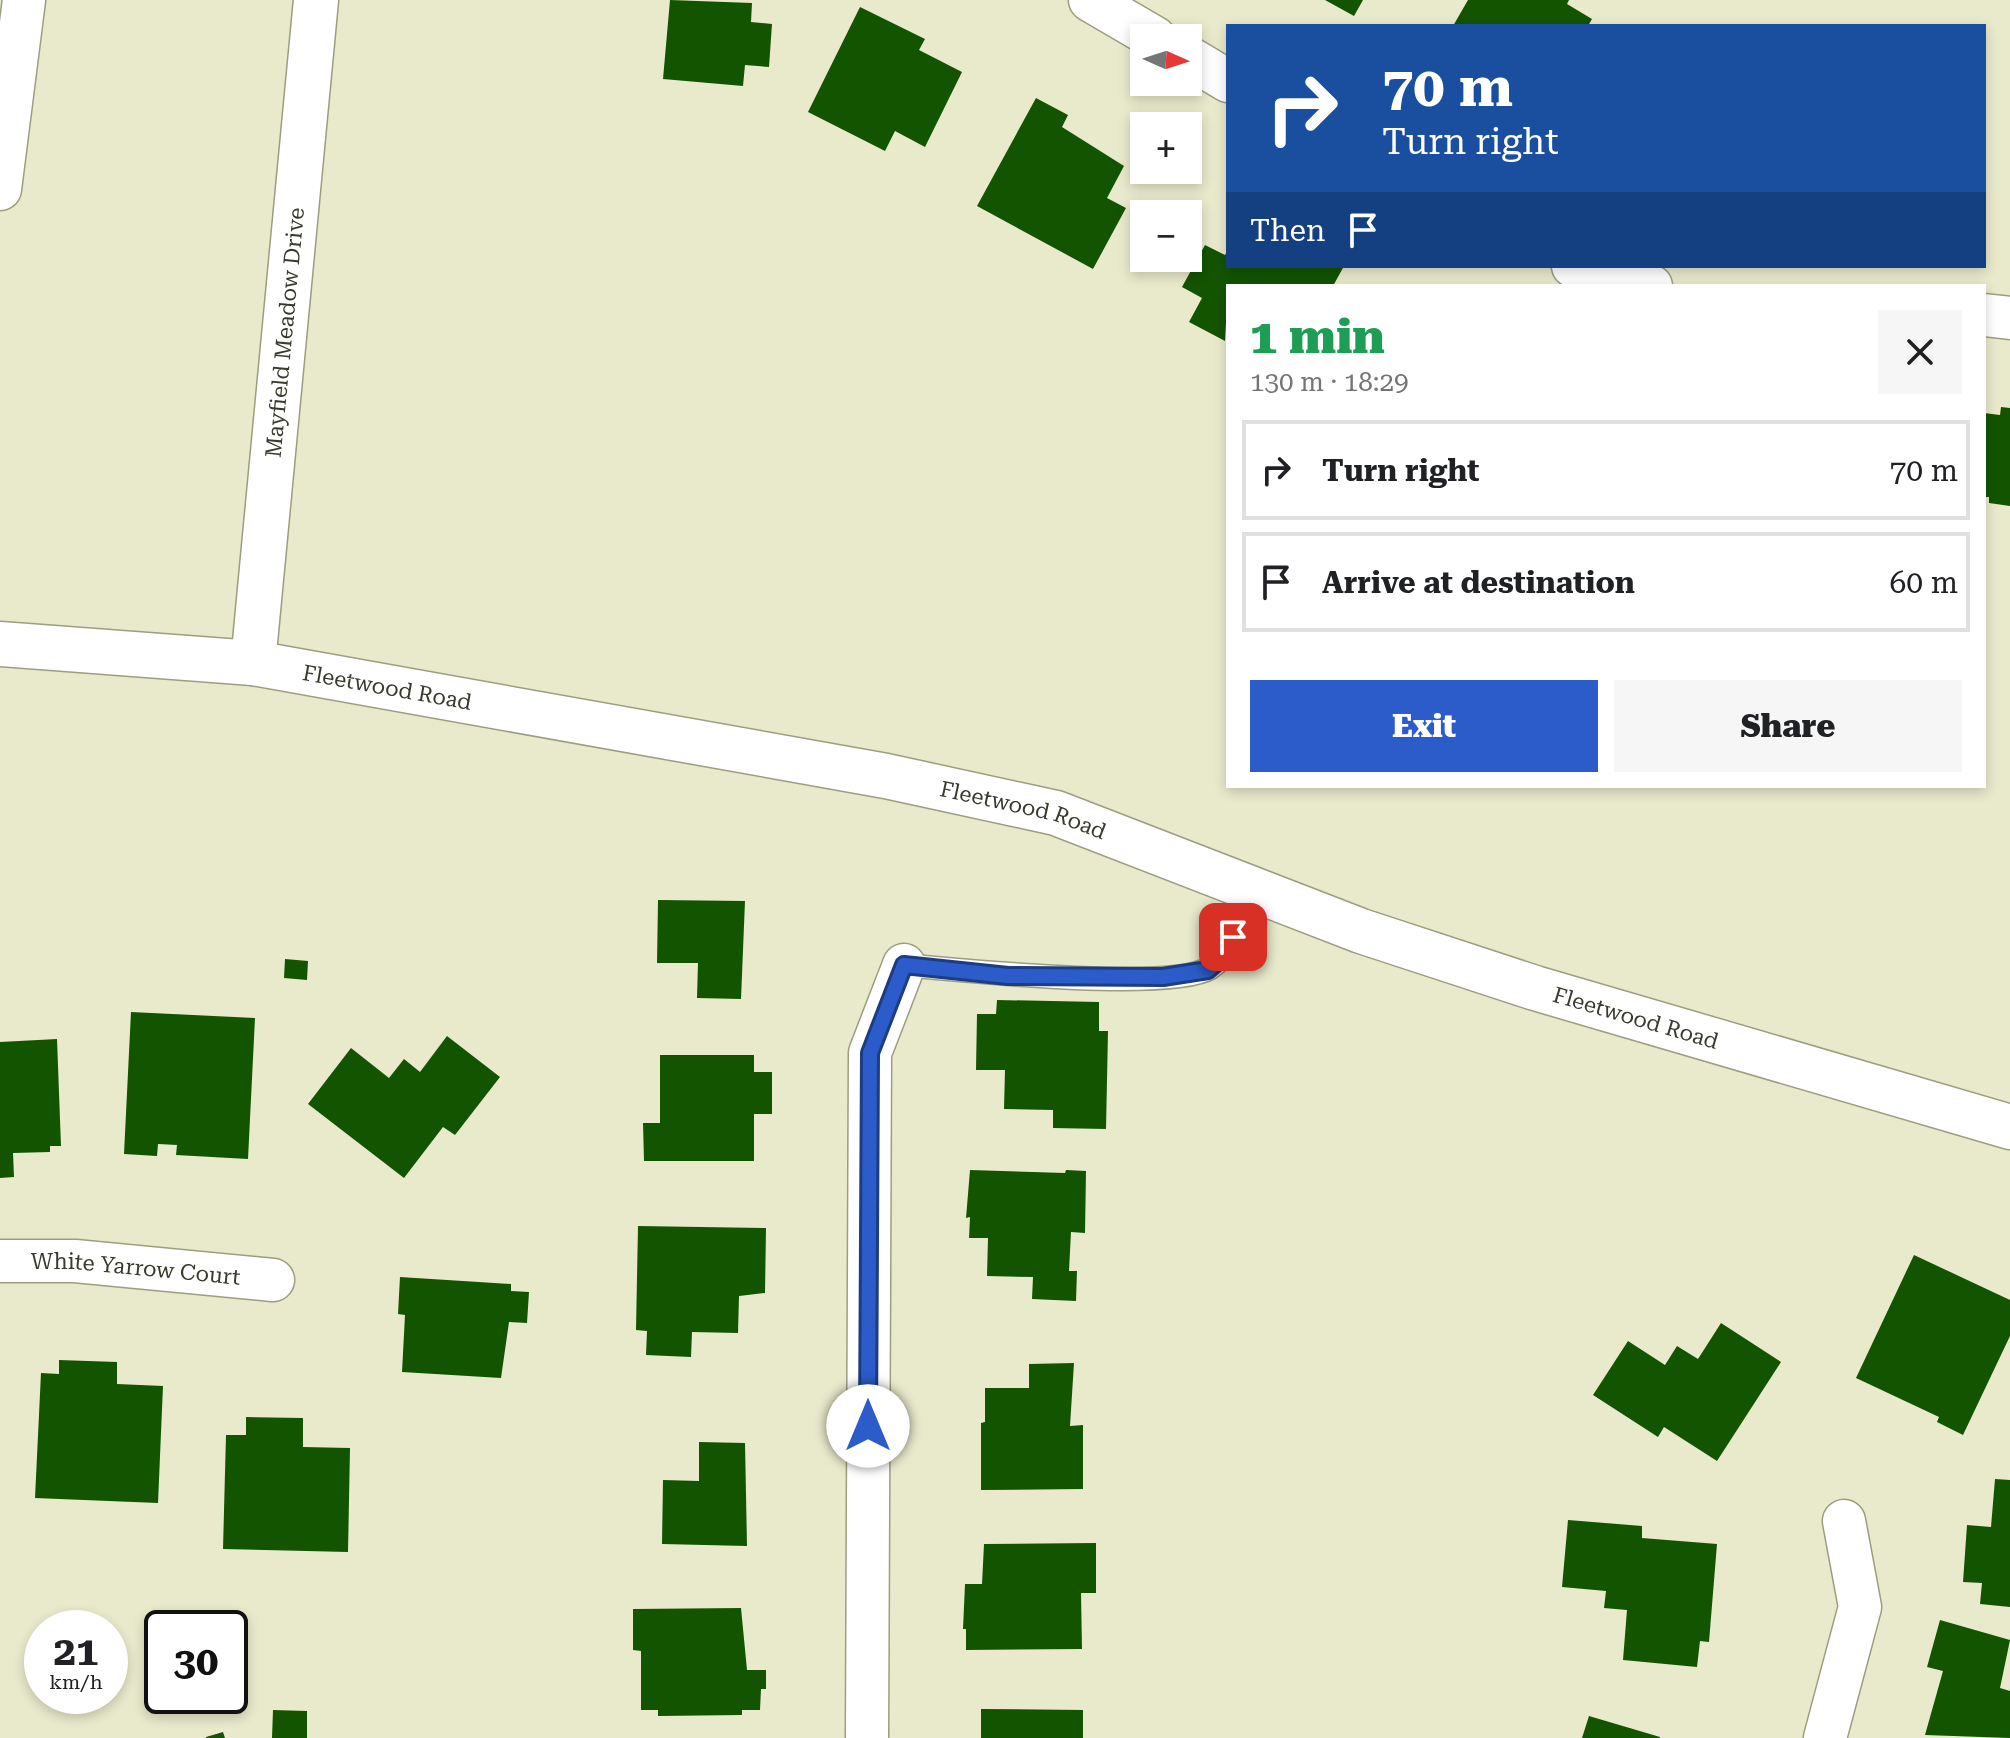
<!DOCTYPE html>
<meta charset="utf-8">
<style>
:root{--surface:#fff;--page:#f6f6f6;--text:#202124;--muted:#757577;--line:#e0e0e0;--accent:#2b5cca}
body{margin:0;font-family:"Roboto Serif",serif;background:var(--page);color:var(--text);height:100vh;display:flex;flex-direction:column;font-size:30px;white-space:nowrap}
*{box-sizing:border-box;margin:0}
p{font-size:26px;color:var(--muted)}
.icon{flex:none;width:44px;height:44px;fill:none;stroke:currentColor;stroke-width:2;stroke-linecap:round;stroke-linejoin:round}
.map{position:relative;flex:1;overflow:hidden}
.drawer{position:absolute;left:1226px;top:284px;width:760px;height:504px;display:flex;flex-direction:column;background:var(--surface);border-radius:0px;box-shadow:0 4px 12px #0003}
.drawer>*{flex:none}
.guide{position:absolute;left:1226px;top:24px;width:760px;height:244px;border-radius:0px;box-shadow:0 4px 12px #0003;background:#1a4fa0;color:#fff;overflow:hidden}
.needle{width:52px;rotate:93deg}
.buttons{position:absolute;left:1130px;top:24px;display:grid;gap:16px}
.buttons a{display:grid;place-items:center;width:72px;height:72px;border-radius:0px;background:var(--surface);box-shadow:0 4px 12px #0003;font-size:40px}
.speed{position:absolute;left:24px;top:1610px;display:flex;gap:16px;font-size:40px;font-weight:700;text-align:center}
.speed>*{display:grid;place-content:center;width:104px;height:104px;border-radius:50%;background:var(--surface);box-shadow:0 4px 12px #0003;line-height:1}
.speed small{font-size:20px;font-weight:400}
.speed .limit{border:4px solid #111;border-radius:12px;background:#fff;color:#111}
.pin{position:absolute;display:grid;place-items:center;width:68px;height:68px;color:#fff;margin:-34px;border-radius:16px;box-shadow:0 4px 12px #0006}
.me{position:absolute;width:88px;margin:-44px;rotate:0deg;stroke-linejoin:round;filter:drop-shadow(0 0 6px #0008)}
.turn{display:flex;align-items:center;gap:28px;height:168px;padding:0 24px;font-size:36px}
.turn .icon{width:104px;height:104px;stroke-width:2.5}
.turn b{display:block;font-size:56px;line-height:68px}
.then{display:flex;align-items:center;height:76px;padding:0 24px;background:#0003;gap:16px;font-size:30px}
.round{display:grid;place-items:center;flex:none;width:84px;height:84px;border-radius:0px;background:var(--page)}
.overview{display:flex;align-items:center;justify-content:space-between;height:136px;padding:0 24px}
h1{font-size:48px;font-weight:800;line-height:60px;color:#1e9e55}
.button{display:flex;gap:16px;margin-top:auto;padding:16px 24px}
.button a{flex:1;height:92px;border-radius:0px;background:var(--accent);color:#fff;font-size:32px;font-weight:800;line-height:92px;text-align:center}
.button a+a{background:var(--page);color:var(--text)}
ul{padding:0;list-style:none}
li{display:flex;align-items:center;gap:24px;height:100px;margin:0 16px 12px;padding:0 8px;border:4px solid var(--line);border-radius:0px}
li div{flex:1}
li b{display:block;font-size:30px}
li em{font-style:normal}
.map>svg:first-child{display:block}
.building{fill:#135400}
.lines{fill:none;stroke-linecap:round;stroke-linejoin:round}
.lane-casing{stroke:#9c9d81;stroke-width:25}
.street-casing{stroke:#9c9d81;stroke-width:45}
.secondary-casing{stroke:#9c9d81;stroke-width:47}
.lane{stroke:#fff;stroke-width:22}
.street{stroke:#fff;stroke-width:42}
.secondary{stroke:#fff;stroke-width:44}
.route-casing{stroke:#1c3c83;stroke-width:20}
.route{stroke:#2b5cca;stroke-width:14}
.labels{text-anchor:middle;stroke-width:8;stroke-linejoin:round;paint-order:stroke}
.street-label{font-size:22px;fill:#393a2e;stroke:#e9eacc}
</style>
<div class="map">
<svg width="2010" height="1738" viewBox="0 0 2010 1738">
<rect width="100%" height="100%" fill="#e9eacc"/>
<!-- building -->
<path class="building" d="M670 0 752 3 751 22 772 24 769 67 745 65 743 86 663 79Z
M1325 0H1363L1354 16Z
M1468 0H1569L1567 4 1592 19 1588 26H1453Z
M860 7 925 39 919 50 962 72 925 147 895 131 885 151 808 112Z
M1036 98 1068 115 1062 127 1124 166 1107 198 1126 208 1093 269 977 206Z
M1205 245 1225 255 1228 250V266H1344L1333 286H1228L1225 341 1189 322 1202 298 1182 287Z
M2001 407 2010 408V506L1989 503V497H1984V413L2000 415Z
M658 900 745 901 741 999 697 998 698 963H657Z
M285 959 308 961 307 980 284 978Z
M997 1000 1099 1002V1031H1108L1106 1129 1053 1128V1110L1004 1109 1005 1070H976L977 1014H996Z
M131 1012 255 1018 248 1159 176 1155 177 1145 158 1144 157 1156 124 1154Z
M447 1036 500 1077 455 1135 443 1127 404 1178 308 1104 351 1048 389 1078 404 1059 420 1072Z
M57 1039 61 1146H50V1152L13 1153 14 1177 0 1178V1042Z
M660 1055H754V1072H772V1114H754V1161H644L643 1123H660Z
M970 1170 1065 1173 1066 1170 1086 1171 1085 1233 1071 1232 1069 1271H1077L1076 1301 1032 1299 1033 1277 987 1276 988 1238H969L970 1217 966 1218Z
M638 1226 766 1228 765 1293 739 1296 738 1333 692 1332 691 1357 646 1355 647 1331 636 1330Z
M1914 1255 2010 1300V1336L1963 1435 1937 1422 1939 1417 1856 1378Z
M400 1277 511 1284V1291L529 1292 527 1323 509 1322 501 1378 402 1372 405 1315 398 1314Z
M1721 1323 1781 1362 1717 1461 1664 1427 1658 1437 1593 1395 1628 1341 1665 1365 1677 1346 1698 1359Z
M59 1360 117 1362V1384L163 1386 158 1503 35 1498 41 1373 59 1374Z
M1074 1363 1070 1426 1083 1425V1489L981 1490V1423L985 1422V1388H1029V1364Z
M246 1417 303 1418V1447L350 1448 348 1552 223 1549 226 1435H246Z
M699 1442 745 1443 747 1546 662 1544 663 1480 699 1481Z
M1995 1479 2010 1480V1607L1980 1604 1982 1583 1963 1582 1967 1525 1991 1527Z
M1568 1520 1642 1526V1538L1717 1544 1709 1642 1700 1641 1697 1667 1623 1660 1627 1610 1604 1608 1606 1591 1562 1587Z
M1096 1543V1593H1081L1082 1649 966 1650V1629H963L965 1584H982L984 1544Z
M741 1608 747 1670H766V1689H761L760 1710H742V1715L658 1716V1710H641V1651L633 1650V1609Z
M1940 1620 2010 1640 2000 1688 2010 1691V1738L1925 1735 1943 1671 1927 1667Z
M981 1709 1083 1710V1738H981Z
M273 1710 307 1711V1738H272Z
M1589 1716 1660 1737V1738H1582Z
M223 1732 225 1738H206V1737Z"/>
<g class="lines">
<defs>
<path id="lane" d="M904 965C958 970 1171 992 1210 968 1234 953 1244 913 1255 889"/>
<g id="street">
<path d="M1090 0 1155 38"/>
<path d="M1188 57 1228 81"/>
<path d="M0 189 24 0"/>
<path d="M1573 266 1651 286"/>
<path d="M1984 315 2010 318"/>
<path id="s1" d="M0 1261H75L273 1280"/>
<path d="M867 1738 870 1053 904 965"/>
<path d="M1825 1738 1860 1607 1844 1521"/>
</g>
<g id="secondary">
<path id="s2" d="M0 644 253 663 886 776 1056 813 1361 931 1535 988 2010 1127"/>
<path id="s3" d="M253 663 316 0"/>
</g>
</defs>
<!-- lane casing -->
<use href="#lane" class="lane-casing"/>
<!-- street casing -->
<use href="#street" class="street-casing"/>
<!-- secondary casing -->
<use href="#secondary" class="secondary-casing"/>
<!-- lane -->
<use href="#lane" class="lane"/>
<!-- street -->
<use href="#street" class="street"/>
<!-- secondary -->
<use href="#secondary" class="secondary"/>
</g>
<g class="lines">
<defs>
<path id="route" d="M868 1426 870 1053 904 965 1008 976 1163 977 1208 970 1222 958 1233 937"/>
</defs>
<!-- route casing -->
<use href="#route" class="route-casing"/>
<!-- route -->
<use href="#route" class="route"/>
</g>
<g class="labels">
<!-- street labels -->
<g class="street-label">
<text dy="8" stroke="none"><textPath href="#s3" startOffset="332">Mayfield Meadow Drive</textPath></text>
<text dy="8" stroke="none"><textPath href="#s2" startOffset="390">Fleetwood Road</textPath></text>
<text dy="8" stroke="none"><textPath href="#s2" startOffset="1038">Fleetwood Road</textPath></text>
<text dy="8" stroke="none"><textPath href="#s2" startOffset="1686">Fleetwood Road</textPath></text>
<text dy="8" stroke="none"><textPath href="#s1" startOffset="136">White Yarrow Court</textPath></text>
</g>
</g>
</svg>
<div class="buttons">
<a><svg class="needle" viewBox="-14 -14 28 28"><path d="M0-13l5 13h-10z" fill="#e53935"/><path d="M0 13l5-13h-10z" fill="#757577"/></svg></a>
<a>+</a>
<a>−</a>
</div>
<div class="speed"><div>21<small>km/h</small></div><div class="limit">30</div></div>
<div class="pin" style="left:1233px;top:937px;background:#d93025"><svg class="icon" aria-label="arrive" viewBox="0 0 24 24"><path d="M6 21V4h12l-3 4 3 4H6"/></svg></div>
<svg class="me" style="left:868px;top:1426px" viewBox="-20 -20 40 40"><circle r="19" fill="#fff"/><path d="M0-13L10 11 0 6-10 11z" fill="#2b5cca"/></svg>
<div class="guide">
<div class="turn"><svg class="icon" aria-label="right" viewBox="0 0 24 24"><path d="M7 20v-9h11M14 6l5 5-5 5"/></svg><div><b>70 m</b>Turn right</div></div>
<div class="then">Then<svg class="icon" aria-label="arrive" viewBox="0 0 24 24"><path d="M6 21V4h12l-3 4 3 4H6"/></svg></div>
</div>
<section class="drawer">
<div class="overview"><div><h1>1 min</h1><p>130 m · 18:29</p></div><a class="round"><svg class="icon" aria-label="close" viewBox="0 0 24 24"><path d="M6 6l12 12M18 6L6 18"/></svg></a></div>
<ul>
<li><svg class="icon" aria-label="right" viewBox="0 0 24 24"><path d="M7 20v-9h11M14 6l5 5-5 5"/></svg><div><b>Turn right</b></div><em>70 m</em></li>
<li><svg class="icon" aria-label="arrive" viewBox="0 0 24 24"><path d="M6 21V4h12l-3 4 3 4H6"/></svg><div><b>Arrive at destination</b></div><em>60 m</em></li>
</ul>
<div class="button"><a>Exit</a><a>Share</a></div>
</section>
</div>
